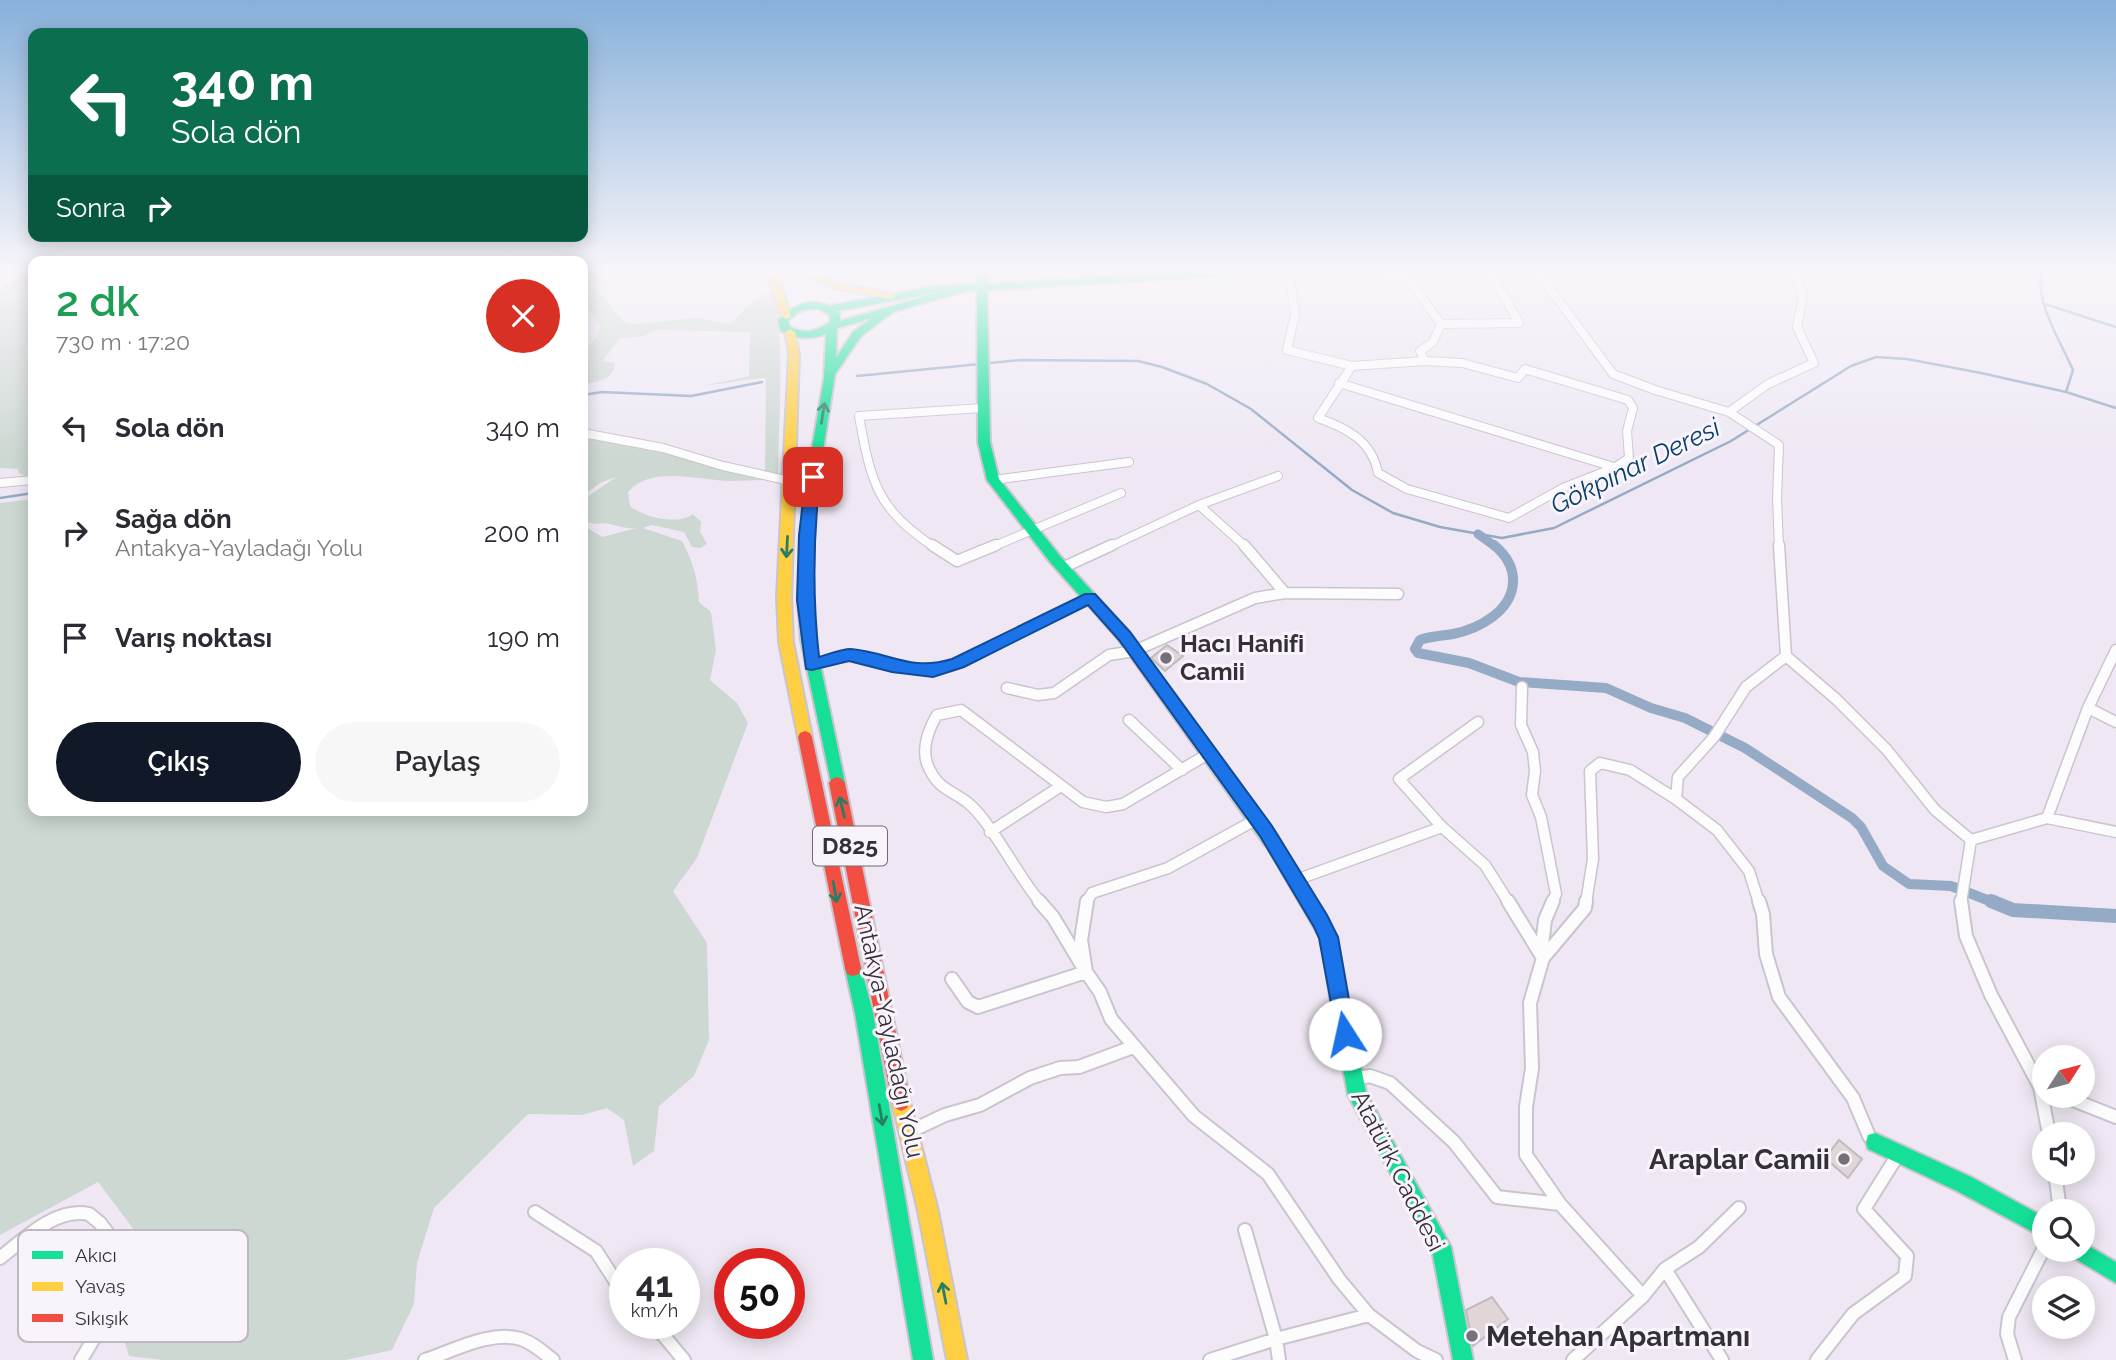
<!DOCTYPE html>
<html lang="tr">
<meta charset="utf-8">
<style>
:root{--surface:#fff;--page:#f7f7f7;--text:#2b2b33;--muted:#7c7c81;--accent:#111827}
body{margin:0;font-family:Raleway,sans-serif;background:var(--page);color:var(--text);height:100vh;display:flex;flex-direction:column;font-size:26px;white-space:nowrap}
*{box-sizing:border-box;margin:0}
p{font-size:23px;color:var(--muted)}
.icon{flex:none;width:38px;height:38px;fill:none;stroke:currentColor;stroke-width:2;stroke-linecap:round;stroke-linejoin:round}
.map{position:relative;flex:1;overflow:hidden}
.side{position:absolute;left:28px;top:256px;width:560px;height:560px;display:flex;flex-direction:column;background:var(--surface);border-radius:14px;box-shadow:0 4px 18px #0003}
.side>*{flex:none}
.hud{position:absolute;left:28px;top:28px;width:560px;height:214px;border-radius:14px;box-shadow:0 4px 18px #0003;background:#0b6e4f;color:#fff;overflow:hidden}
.needle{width:46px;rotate:54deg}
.controls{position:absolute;left:2032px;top:1045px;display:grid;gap:14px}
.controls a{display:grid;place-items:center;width:63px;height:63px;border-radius:50%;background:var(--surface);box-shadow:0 4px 18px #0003;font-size:35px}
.speed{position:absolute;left:609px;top:1248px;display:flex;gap:14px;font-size:35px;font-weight:700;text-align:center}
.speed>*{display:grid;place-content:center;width:91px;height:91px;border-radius:50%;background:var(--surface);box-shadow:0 4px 18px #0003;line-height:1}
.speed small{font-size:18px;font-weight:400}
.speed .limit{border:10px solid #d22;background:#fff;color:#111}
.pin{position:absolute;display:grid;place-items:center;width:60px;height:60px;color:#fff;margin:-30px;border-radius:14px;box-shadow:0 4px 10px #0006}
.me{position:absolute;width:77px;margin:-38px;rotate:350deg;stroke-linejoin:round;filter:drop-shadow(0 0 5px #0008)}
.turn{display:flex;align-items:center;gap:24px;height:147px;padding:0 28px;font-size:32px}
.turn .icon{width:91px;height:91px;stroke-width:2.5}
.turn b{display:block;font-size:49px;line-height:60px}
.then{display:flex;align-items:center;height:66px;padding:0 28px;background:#0003;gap:14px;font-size:26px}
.round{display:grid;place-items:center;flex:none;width:74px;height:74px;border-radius:37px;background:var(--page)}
.headline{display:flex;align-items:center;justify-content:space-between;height:119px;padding:0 28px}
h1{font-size:42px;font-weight:600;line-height:52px;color:#1e9e55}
.cta{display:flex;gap:14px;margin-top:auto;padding:14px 28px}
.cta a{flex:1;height:80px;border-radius:42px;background:var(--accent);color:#fff;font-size:28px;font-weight:600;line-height:80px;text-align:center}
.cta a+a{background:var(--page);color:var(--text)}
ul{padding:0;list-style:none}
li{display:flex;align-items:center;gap:21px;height:105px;padding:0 28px}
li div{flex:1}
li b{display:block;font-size:26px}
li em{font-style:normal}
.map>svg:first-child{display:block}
.green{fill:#cdd8d2}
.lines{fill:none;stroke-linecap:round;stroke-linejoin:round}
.stream{stroke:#95aac4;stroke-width:2.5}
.canal-far2{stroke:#95aac4;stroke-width:9}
.canal-far1{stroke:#95aac4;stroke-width:10}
.canal{stroke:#95aac4;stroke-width:14}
.building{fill:#e0d5d7;stroke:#c1babe;stroke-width:2}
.street-far2-casing{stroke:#cac4ce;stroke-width:10}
.street-far1-casing{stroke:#cac4ce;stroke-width:13}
.street-casing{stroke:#cac4ce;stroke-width:16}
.fast-casing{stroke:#cac4ce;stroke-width:4}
.slow-casing{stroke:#cac4ce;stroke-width:4}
.jam-casing{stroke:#cac4ce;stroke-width:4}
.street-far2{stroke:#fdfcfd;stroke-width:8}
.street-far1{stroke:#fdfcfd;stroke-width:10}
.street{stroke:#fdfcfd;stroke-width:12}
.fast{fill:#16e098;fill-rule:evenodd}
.slow{fill:#ffcf43;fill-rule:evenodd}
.jam{fill:#f24e42;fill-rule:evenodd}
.oneway{stroke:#277f63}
.route{fill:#1a73e8;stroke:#114b97;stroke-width:2}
.poi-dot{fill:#76707a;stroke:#f9f4fc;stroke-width:2.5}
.labels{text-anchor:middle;stroke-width:6;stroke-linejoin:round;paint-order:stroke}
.shield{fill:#f9f4fc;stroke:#706b73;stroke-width:2}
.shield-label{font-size:23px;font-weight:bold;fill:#353038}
.poi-label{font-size:24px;font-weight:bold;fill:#353038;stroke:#f9f4fc;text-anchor:start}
.street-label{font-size:24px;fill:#353038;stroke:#f9f4fc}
.water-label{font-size:26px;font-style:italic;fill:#063f68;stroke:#f9f4fc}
.near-poi-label{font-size:28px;font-weight:bold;fill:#353038;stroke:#f9f4fc;text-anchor:end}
.key{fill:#f9f4fc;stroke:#beb9c1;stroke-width:2}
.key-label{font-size:19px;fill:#353038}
</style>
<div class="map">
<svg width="2116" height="1360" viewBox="0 0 2116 1360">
<rect width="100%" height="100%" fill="#efe8f4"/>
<!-- green -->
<path class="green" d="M33 268V475L27 477 19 473 18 469 0 468V292Z
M583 283 605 298 623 321 632 324 698 318 730 324 754 300 773 291C786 351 778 417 778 479 762 480 745 481 729 481 699 480 651 465 628 492L630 506C643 517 678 526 693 514L701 522 700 532 707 544 700 548 692 547 684 532 652 525 643 528 682 541C693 562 698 578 699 602L711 612 716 650 710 680 737 703 748 723 697 858 673 891 707 943 709 1040 694 1076 659 1106 654 1151 633 1166 624 1120 607 1108 582 1115 528 1114 434 1208 417 1263 414 1304 392 1350 346 1360H163L129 1356 121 1330 153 1255 98 1182 0 1235V503L33 499V810H583V525L602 537 637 528C628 529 622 527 613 525 602 521 594 527 583 520V500L616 477 600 483 583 496V459L589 461 583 454V433L765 473 766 379 762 378 703 386 749 376 750 332 658 330 641 337 620 338 603 361 614 363C616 380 596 382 583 384V352L597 337 601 325 583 304Z"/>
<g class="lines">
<!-- stream -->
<path class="stream" d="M2042 268C2034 302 2060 340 2073 370L2066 392
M2045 304 2116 327
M857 376 1021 360 1138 361 1162 367 1207 384 1251 409 1352 490 1393 513 1440 527 1502 538 1554 528 1731 441 1851 366 1876 357 1907 359 1981 373 2066 392 2116 408
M583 395 602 392 691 396 762 382
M0 498 33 493"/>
<!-- canal-far2 -->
<path class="canal-far2" d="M1478 534 1496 547"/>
<!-- canal-far1 -->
<path class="canal-far1" d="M1494 545C1506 555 1514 567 1513 583 1511 612 1478 629 1453 634 1442 636 1431 636 1420 640L1415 649 1418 653 1469 663 1519 682 1606 688 1651 708 1685 718 1745 748 1852 818 1861 827 1883 866 1909 884 1951 886 1995 903"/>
<!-- canal -->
<path class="canal" d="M1991 901 2013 910 2116 916"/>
</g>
<!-- building -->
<path class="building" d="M1167 645 1183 656 1165 671 1151 658Z
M1839 1140 1862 1159 1848 1178 1825 1158Z
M1492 1297 1508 1319 1473 1346 1466 1310Z"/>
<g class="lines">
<defs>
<path id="street-far2" d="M660 268 666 274 681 268
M1288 268 1295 314 1287 350 1352 366
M1379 268 1385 276 1404 277 1413 285 1441 324
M1535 268 1613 374 1655 390 1729 412
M0 285 23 268
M1425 361 1462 363 1518 378 1525 369 1628 400 1633 408 1627 431 1629 458 1614 468 1563 488 1509 518 1407 489 1378 473C1372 441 1347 428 1318 418L1352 366Z
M1425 361 1420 351 1433 342 1441 324 1519 323 1488 268
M1339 383 1617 468
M583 433 663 448 723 466 790 481
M993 480 1129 462
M0 483 33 480
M1199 505 1246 547
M934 547C876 508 871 482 859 416L983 408
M992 547 1121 493
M1109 547 1199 505 1278 476
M1779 547 1777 498 1779 445 1729 412 1768 384 1814 363 1797 327 1803 296 1793 268"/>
<path id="street-far1" d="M932 545 957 561 996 545
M1244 545 1285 593
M1779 545 1786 656 1836 699 1887 750 1935 810 1971 840 2047 818 2116 832
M1062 568 1112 545
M812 664 849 655 892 666 933 671 958 663 1090 598
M1522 687 1521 725 1533 752 1535 771 1532 795 1541 817 1556 894 1552 903
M1007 688 1038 695 1054 693 1109 655 1134 651 1255 598 1285 593 1398 594
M2088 708 2116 722
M1129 720 1182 770
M1478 722 1399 779 1442 827 1485 865 1509 903
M2047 818 2088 708 2116 650
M990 832 1061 786
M1296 880 1442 827
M1041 903C1017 876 992 822 967 802 949 789 938 789 928 766 921 750 928 730 937 715L961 710 1083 802 1106 807 1123 804 1208 754
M1086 903 1092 893 1168 868 1257 819
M1586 903 1593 859 1590 771 1600 763 1630 770 1676 799
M1759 903 1749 871 1717 830 1676 799 1678 777 1714 737 1746 687 1786 656
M1961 903 1971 840"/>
<path id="street" d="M1087 901 1081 940 1086 972 1100 992 1111 1019 1194 1116 1268 1174 1339 1279 1369 1315 1417 1351 1436 1360
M1508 901 1543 958
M1759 901 1763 914 1766 954 1779 997 1853 1098 1869 1136 1875 1142
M1961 901 1966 936 1991 995 2040 1087 2049 1134
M1541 954 1545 920 1553 901
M952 979 968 1002 978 1007 1086 972 1053 917 1039 901
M1352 1079 1370 1076 1390 1083 1454 1142 1497 1197 1560 1204
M2063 1096 2116 1117
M909 1132 945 1115 980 1105 1030 1078 1060 1068 1079 1067 1133 1047
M2055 1172 2059 1203 2057 1211
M535 1212 596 1251 625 1296
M1245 1230 1276 1339 1279 1360
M0 1258C24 1239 56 1207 89 1214L100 1223 119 1248 127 1262 128 1273 125 1286 81 1360
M1665 1269 1699 1247 1739 1208
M1643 1296 1665 1269 1722 1360
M653 1323 684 1360
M425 1360C453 1351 490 1330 521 1339 533 1343 543 1352 553 1360
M1210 1360 1276 1339 1369 1315
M1573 1360 1643 1296 1560 1204 1526 1155V1107L1532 1068 1530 1003 1543 958 1585 908 1586 901
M1817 1360 1853 1314 1905 1276 1907 1256 1864 1209 1899 1153
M2015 1360 2007 1334 2009 1317 2044 1248"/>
<path id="fast" d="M977 268H987V284L1248 268H1301L1296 271 987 290 990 442 999 479 1060 556 1129 632 1277 835 1279 840 1277 845 1271 847 1265 845 1119 640 1050 562 987 480 978 442 977 290 965 291 893 312 861 336 835 374 815 501 812 600 815 640 845 783 842 787 837 789 832 787 801 640 798 600 803 501 824 378 826 334C810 340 797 339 781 331L778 320C791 306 810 297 829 306L935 286 977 284ZM940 292 840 321V314L837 311ZM808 309H819L830 315V322C817 332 805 334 790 327L788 321 798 312ZM872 318 853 332 836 358 837 328Z
M853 960 859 962 861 968 873 1013 933 1360H913L855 1013 845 968 847 962Z
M1341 1001 1347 1003 1350 1009 1366 1093 1451 1247 1473 1360H1453L1432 1250 1348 1095 1332 1009 1335 1003Z
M1875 1133 1971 1177 2044 1217V1238L1957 1191 1868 1149 1866 1142 1868 1135Z
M2082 1242 2116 1262V1283L2072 1257 2069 1250H2082Z"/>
<path id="slow" d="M766 268H776L791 316 790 318 786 319 781 316Z
M804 269H810L840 284 891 293 896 296 891 299 833 288 804 273Z
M790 329 795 332 799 354 791 597 793 642 812 737 810 741H800L798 737 779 642 777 597 789 354 785 332Z
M901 1093 907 1096 910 1102 938 1211 967 1360H947L918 1211 892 1102 895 1096Z"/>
<path id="jam" d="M805 731 810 733 812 737 861 968 859 974 853 976 847 974 845 968 798 737 800 733Z
M837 777 842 779 845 783 910 1102 907 1108 901 1111 895 1108 892 1102 829 783 832 779Z
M1271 833 1277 835 1337 937 1350 1009 1347 1015 1341 1017 1335 1015 1332 1009 1321 939 1263 840 1265 835Z"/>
</defs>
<!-- street-far2 casing -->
<use href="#street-far2" class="street-far2-casing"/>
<!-- street-far1 casing -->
<use href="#street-far1" class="street-far1-casing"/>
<!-- street casing -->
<use href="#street" class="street-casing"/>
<!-- fast casing -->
<use href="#fast" class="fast-casing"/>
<!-- slow casing -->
<use href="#slow" class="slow-casing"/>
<!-- jam casing -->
<use href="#jam" class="jam-casing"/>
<!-- street-far2 -->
<use href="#street-far2" class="street-far2"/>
<!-- street-far1 -->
<use href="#street-far1" class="street-far1"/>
<!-- street -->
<use href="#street" class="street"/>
<!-- fast -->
<use href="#fast" class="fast"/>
<!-- slow -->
<use href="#slow" class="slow"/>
<!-- jam -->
<use href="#jam" class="jam"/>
</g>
<!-- one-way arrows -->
<defs><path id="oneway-shaft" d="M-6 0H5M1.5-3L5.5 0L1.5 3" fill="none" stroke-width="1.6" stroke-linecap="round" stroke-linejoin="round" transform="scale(1.75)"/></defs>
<g class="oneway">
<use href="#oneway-shaft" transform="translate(823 413) rotate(-81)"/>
<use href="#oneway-shaft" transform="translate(787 547) rotate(93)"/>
<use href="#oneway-shaft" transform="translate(842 807) rotate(-103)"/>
<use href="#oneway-shaft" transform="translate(835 892) rotate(80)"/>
<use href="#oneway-shaft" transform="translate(881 1115) rotate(80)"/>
<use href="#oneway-shaft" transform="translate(944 1293) rotate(-101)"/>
</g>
<!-- sky -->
<linearGradient id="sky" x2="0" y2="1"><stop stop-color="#87b0da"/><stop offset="0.59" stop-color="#f8f5fa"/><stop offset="1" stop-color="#f8f5fa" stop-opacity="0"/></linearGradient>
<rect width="2116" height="458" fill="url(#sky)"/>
<!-- route -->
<path class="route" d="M813 472 820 477C813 539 812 594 819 657 829 654 841 649 851 649 889 652 910 672 952 659L1085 594H1095L1130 632 1272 826 1327 915 1338 937 1355 1034 1352 1041 1345 1043 1338 1041 1319 938 1314 927 1260 836 1119 640 1088 605 964 667 933 677 892 672 849 661 812 670 806 669 797 600 799 535 806 477Z"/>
<!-- markers -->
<g class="poi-dot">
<circle cx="1166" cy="658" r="7"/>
<circle cx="1844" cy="1159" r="7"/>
<circle cx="1472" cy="1336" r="7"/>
</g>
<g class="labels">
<!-- shield labels -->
<rect class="shield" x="813" y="826.5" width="74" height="39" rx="5"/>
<g class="shield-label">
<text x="850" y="854">D825</text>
</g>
<!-- poi labels -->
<g class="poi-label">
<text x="1180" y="652">Hacı Hanifi<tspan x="1180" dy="28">Camii</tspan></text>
</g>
<!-- street labels -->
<g class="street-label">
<text transform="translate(889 1031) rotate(78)" y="8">Antakya-Yayladağı Yolu</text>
<text transform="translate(1398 1171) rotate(63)" y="8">Atatürk Caddesi</text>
</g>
<!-- water labels -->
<g class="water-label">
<text transform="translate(1635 466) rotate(-26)" y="9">Gökpınar Deresi</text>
</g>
<!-- near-poi labels -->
<g class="near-poi-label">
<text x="1830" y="1169">Araplar Camii</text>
<text x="1486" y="1346" text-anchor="start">Metehan Apartmanı</text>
</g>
</g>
<!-- legend -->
<rect x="18" y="1230" width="230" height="112" rx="10" class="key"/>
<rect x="32" y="1251" width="31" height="8" fill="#16e098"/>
<rect x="32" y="1282" width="31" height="9" fill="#ffcf43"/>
<rect x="32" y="1314" width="31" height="8" fill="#f24e42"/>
<g class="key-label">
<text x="75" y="1262">Akıcı</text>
<text x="75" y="1293">Yavaş</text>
<text x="75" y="1325">Sıkışık</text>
</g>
</svg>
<div class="controls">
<a><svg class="needle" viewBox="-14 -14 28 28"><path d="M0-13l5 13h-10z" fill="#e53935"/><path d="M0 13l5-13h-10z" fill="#7c7c81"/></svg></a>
<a><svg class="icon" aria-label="sound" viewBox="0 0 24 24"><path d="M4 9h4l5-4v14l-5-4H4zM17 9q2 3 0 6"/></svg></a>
<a><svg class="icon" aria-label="search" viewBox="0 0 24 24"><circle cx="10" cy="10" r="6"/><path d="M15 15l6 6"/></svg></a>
<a><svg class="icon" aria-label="layers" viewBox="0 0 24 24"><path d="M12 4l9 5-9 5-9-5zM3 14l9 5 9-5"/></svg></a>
</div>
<div class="speed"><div>41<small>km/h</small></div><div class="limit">50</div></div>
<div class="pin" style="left:813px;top:477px;background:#d93025"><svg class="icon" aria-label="arrive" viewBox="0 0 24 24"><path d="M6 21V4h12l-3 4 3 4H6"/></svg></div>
<svg class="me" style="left:1345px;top:1034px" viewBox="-20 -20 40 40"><circle r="19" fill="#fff"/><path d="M0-13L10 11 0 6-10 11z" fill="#1a73e8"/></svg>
<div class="hud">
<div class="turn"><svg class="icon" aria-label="left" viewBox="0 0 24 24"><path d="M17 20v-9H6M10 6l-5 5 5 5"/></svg><div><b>340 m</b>Sola dön</div></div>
<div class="then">Sonra<svg class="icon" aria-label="right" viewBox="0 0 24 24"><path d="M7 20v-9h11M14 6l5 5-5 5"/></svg></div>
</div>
<section class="side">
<div class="headline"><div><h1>2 dk</h1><p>730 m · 17:20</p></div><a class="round" style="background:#d93025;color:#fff"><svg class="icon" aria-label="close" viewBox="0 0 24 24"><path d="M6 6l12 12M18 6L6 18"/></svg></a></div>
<ul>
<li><svg class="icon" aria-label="left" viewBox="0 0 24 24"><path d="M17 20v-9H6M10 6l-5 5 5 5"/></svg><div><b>Sola dön</b></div><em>340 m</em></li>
<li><svg class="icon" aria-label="right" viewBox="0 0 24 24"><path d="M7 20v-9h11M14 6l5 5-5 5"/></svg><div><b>Sağa dön</b><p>Antakya-Yayladağı Yolu</p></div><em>200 m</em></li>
<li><svg class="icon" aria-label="arrive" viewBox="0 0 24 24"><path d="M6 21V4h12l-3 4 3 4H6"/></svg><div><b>Varış noktası</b></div><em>190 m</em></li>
</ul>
<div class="cta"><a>Çıkış</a><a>Paylaş</a></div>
</section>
</div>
